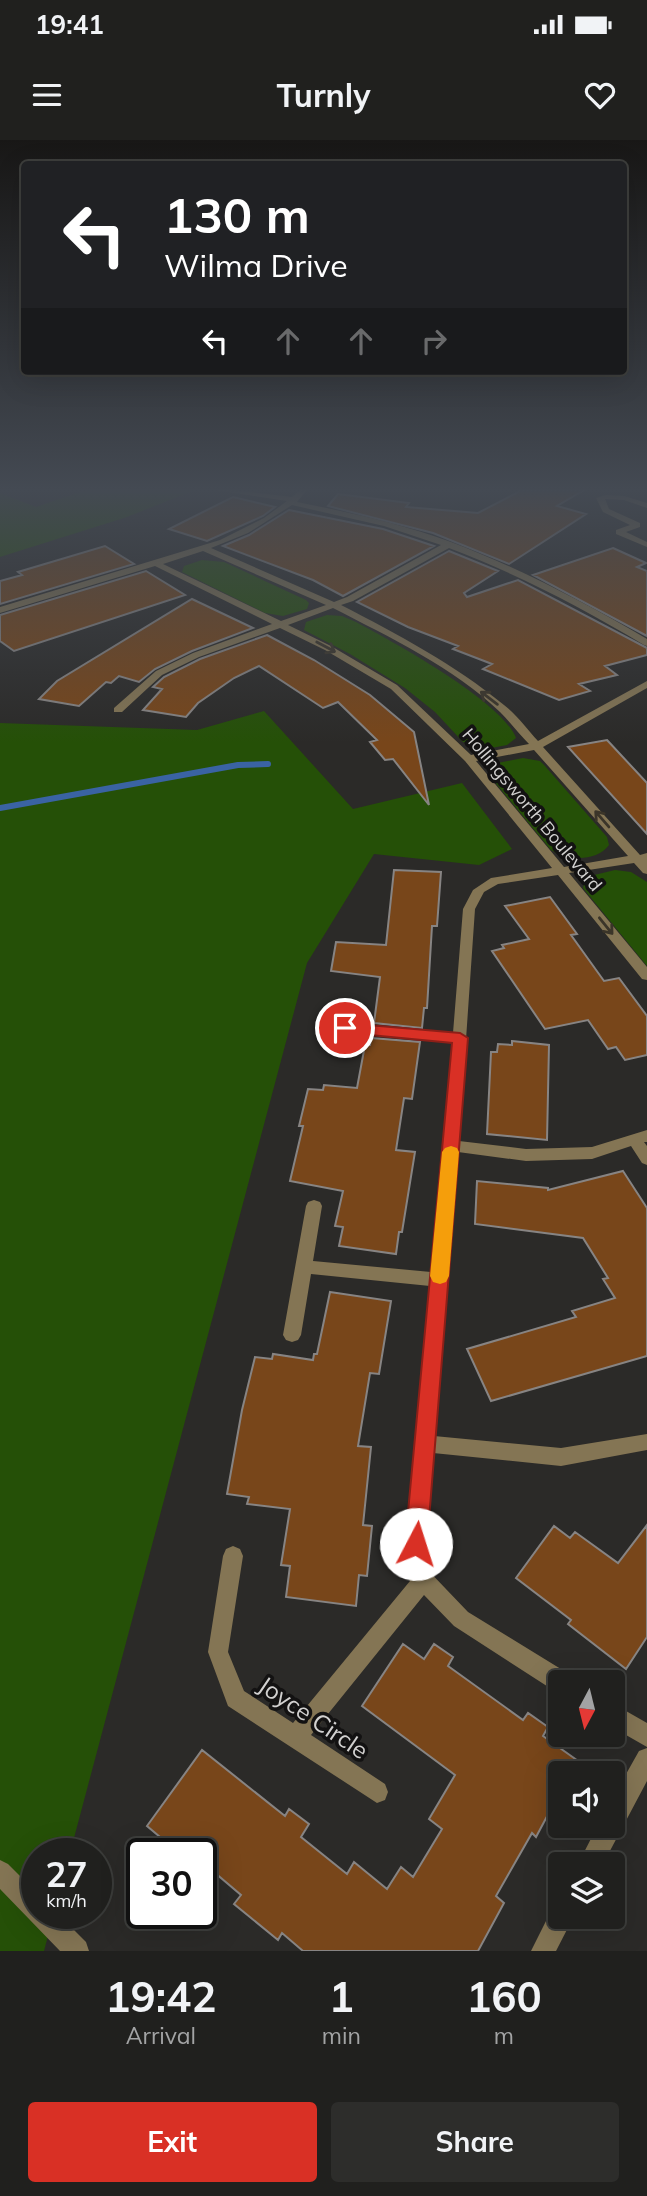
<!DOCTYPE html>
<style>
:root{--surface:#20201e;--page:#2d2d2b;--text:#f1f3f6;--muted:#a2a3a4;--line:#3d3e3c;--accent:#d93025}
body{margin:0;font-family:Mulish,sans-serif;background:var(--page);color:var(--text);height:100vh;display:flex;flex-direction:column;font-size:26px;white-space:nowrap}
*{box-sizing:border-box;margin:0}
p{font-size:23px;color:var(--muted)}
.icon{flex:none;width:38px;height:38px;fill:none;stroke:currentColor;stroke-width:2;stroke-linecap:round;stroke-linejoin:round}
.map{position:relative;height:1811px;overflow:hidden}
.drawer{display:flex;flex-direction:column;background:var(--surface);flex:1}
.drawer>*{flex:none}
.top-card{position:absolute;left:21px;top:21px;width:606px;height:214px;border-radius:7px;box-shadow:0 7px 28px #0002,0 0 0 2px var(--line);background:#202124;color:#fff;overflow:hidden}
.needle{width:46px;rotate:187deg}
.controls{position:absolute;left:548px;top:1530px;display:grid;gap:14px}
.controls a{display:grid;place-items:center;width:77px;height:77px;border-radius:7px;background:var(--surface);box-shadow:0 7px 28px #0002,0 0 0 2px var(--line);font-size:35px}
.speed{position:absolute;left:21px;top:1698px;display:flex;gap:14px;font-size:35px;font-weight:700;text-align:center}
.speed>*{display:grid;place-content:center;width:91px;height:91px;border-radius:50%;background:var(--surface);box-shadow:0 7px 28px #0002,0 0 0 2px var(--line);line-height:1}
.speed small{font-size:18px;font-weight:400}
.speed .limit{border:4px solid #111;border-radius:10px;background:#fff;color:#111}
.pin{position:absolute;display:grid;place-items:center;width:60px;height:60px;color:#fff;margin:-30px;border:4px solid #fff;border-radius:50%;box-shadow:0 2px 7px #0007}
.me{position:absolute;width:77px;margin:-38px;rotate:5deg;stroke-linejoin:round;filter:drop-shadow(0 0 5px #0008)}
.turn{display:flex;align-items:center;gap:24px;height:147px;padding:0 28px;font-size:32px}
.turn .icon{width:91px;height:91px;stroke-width:2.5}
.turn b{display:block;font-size:49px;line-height:60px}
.lanes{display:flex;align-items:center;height:66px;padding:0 28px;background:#0003;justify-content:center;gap:35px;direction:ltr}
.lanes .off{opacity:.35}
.eta{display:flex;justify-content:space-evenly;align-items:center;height:119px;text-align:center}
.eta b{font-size:42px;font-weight:700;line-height:49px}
.cta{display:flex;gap:14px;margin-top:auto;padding:14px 28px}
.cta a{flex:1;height:80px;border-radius:7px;background:var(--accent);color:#fff;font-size:28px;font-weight:700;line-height:80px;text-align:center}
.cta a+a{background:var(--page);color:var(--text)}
.status{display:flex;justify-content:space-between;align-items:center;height:49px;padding:0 35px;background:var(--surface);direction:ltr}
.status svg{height:19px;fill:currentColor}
header{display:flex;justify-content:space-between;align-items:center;height:91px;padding:0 28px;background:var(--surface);font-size:32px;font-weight:700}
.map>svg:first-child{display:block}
.green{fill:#255007}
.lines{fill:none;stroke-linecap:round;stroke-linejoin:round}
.stream{stroke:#3a63a3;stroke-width:6}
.building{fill:#78461a;stroke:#878483;stroke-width:2}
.minor{fill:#847554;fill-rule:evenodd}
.tertiary{fill:#847554;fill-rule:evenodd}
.oneway{stroke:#3b3529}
.route{fill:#d93025;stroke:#8d1f18;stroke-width:2}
.slow{fill:#f59e0b}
.labels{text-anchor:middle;stroke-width:7;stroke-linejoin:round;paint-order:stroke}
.far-street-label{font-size:18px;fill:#d2d1d0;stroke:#131212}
.near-street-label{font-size:24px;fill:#d2d1d0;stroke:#131212}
</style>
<div class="status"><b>19:41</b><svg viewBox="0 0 49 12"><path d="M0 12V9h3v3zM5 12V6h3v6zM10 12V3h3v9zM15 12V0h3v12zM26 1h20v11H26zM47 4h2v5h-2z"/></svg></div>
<header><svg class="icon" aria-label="menu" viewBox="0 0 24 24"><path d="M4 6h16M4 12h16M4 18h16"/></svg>Turnly<svg class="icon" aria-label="heart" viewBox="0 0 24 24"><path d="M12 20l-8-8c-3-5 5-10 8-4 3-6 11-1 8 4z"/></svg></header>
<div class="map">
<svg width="647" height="1811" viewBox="0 0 647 1811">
<rect width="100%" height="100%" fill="#2b2a28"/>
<!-- green -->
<path class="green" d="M86 350H195L127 377 0 417V353L36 367Z
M202 420 224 422 306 460 309 463 307 469 283 476 265 473 182 432 184 426Z
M327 475 342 476 356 482C392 501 503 562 516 598L507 605 486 609 463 602 435 572 405 548 350 514 304 490 306 482Z
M264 571 353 669 462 643 512 709 479 725 374 714 307 823 70 1713H37V1773H54L44 1811H0V583L197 590Z
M523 618 540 621 545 626 607 697 609 705C596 722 568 721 551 710L489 635 493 624Z
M615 730 631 732 647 742V826L583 748 586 737Z"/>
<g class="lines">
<!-- stream -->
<path class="stream" d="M0 668 238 625 268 624"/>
</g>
<!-- building -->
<path class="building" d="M522 350H584L557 366 586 374 509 424 433 393 328 366 338 354 409 363 406 367 478 373Z
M233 357 275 367 263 376 207 401 169 389Z
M289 370 383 389 434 406 343 456 313 440 223 406 249 395Z
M105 406 134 424 0 464V441L22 435 18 432Z
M613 408 646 423 637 427 647 431V496L533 435Z
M449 411 498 431 464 453 467 457 518 440 647 508V515L605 526 617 535 579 544 590 551 559 560 483 529 492 524 453 509 458 506 408 487 357 462Z
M146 431 185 455 14 511 0 501V475Z
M192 459 253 488 192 511 155 529 139 542 119 536 111 543 106 542 79 566 39 559 57 541Z
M267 495 314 520 370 555 414 592 429 665 393 619 385 620 370 602 377 600 338 562 323 568 259 526 234 538 198 563 186 577 143 570 162 549 153 547 164 537 200 519Z
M607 600 647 643V694L568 607Z
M394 730 441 732 437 786H432L427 868H424L422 888 374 883 380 837 331 831 336 802 386 805Z
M550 757 577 794 571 795 604 841 619 838 647 876V915L625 920 616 907 608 909 588 880 545 889 492 811 504 808 502 805 529 799 505 766Z
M371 898 420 902 412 959 404 958 396 1010 415 1012 402 1092H399L396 1114 339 1106 343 1087 335 1086 343 1051 290 1041 303 986H299L308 949 323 950 324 945 357 948 365 905H370Z
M512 901 549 905 547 1000 487 994 491 912H497L498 904 512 905Z
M623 1031 647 1068V1216L491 1261 467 1209 576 1177 572 1171 615 1158 603 1139 608 1138 583 1098 475 1084 477 1041 548 1048V1050Z
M330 1152 391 1161 379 1234 370 1233 358 1306 371 1307 363 1385 372 1386 367 1436 359 1435 356 1466 286 1457 290 1426 281 1425 290 1369 247 1364 249 1357 227 1354 242 1270 255 1217 272 1219 273 1214 313 1220 314 1214H317Z
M647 1385V1497L626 1529 568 1484 571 1480 516 1438 554 1386 570 1398 575 1392 618 1423Z
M403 1504 424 1519 434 1504 453 1517 448 1526 523 1580 528 1573 548 1587 543 1596 595 1633H560V1652L536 1697 532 1693 496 1756 504 1763 478 1811H303L282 1793 278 1800 234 1764 241 1755 201 1721V1713H179L147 1686 202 1610 285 1676 289 1669 309 1684 301 1697 347 1734 354 1722 387 1749 401 1727 413 1737 442 1689 429 1679 455 1635 362 1566Z"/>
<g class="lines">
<!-- minor -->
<path class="minor" d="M215 350H233L292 357 300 350H307L297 362C349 372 402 384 451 402 519 428 584 462 647 499V506L644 505C581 467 517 434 449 408L353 461 341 465C399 495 454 524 504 565 517 575 527 589 538 601L647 541V548L543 607 640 715 647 713V734L643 733 634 723 569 733 647 827V840L642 839 558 735 498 744 484 752 475 769 459 1001 526 1009 592 1007 647 990V1002H644L647 1006V1025L642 1023 631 1006 592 1019 526 1021 458 1012 434 1296 561 1308 647 1294V1310L561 1326 433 1313 423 1425 468 1472 569 1534 572 1542H560V1552L553 1550 454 1486 424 1455 311 1595 385 1644 388 1652 385 1660 377 1663 228 1566 208 1512 223 1416 226 1409 233 1406 240 1409 243 1416 228 1512 244 1551 293 1583 410 1441 403 1429 430 1146 311 1134 301 1195 298 1200 292 1202 286 1200 283 1195 306 1066 308 1062 314 1060 320 1062 322 1066 313 1121 431 1132 452 902 344 893 337 888 344 883 453 893 463 769 473 750 491 738 552 728 465 621 391 549 325 510 280 488 199 517 162 535 122 572H114V568L156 531 193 513 272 484 155 426 0 473V467L220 400 264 378 287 361ZM292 365 384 386 441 405 347 457 334 462 211 408 248 393ZM203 411 326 465 281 481 163 424ZM333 468C391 498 453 527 500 572 510 582 519 594 529 604L471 615 397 545 331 506 288 485ZM534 610 628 716 564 727 476 621Z
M606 355 624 356 647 363V368L624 360 605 359 609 369 640 383V387L626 392 647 402V407L616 394V390L630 385 603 372 596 358Z
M612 1563 647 1583V1607L612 1587Z
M647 1608V1641L603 1724H578L598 1685H612V1659L639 1611Z
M560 1765V1776H574L556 1811H531L553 1767Z"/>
<!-- tertiary -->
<path class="tertiary" d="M0 1720 8 1724 37 1753V1773H57L86 1802 89 1811H60L0 1749Z"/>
</g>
<!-- one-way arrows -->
<defs><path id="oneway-shaft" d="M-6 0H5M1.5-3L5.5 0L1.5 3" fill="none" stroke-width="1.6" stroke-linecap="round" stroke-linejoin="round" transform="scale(1.75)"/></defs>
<g class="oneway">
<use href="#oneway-shaft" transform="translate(326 507) rotate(28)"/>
<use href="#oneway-shaft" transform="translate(489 558) rotate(-143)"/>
<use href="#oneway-shaft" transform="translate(602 679) rotate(-131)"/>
<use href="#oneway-shaft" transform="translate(606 786) rotate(51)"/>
</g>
<!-- sky -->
<linearGradient id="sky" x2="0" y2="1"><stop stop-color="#181716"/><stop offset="0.58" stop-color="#444a53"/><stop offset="1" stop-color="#444a53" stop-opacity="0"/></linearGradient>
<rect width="647" height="603" fill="url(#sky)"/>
<!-- route -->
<path class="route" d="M345 883 460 893 468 898 427 1404 424 1412 416 1415 408 1412 405 1404 452 903 339 892 337 888 339 884Z"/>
<!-- slow -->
<path class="slow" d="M451 1006 457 1008 459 1012 449 1136 446 1142 440 1144 433 1142 430 1136 442 1012 445 1008Z"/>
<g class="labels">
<!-- far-street labels -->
<g class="far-street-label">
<text transform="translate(532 670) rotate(50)" y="6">Hollingsworth Boulevard</text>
</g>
<!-- near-street labels -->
<g class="near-street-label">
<text transform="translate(313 1578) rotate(34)" y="8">Joyce Circle</text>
</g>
</g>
</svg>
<div class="controls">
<a><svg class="needle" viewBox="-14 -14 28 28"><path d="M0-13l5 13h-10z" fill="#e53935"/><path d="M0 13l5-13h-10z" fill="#a2a3a4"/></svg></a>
<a><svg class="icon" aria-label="sound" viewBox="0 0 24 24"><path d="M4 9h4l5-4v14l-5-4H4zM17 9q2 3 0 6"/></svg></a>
<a><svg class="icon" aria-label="layers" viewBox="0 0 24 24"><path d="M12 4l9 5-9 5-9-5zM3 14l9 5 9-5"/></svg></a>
</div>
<div class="speed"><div>27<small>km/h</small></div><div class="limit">30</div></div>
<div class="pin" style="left:345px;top:888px;background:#d93025"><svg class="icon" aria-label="arrive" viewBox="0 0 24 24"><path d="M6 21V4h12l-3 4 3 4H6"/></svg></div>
<svg class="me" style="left:416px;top:1404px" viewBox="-20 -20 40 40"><circle r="19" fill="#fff"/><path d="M0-13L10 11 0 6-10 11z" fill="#d93025"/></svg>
<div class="top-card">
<div class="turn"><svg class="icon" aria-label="left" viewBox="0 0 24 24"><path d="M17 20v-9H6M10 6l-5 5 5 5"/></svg><div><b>130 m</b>Wilma Drive</div></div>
<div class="lanes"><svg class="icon" aria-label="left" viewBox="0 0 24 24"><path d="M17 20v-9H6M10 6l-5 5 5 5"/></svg><svg class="icon off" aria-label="ahead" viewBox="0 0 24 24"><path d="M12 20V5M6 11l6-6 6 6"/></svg><svg class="icon off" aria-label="ahead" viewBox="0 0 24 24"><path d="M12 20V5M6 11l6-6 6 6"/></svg><svg class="icon off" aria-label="right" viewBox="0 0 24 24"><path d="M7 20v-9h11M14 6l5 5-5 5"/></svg></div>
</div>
</div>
<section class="drawer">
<div class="eta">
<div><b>19:42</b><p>Arrival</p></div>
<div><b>1</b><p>min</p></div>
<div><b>160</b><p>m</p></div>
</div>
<div class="cta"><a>Exit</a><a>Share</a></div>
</section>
